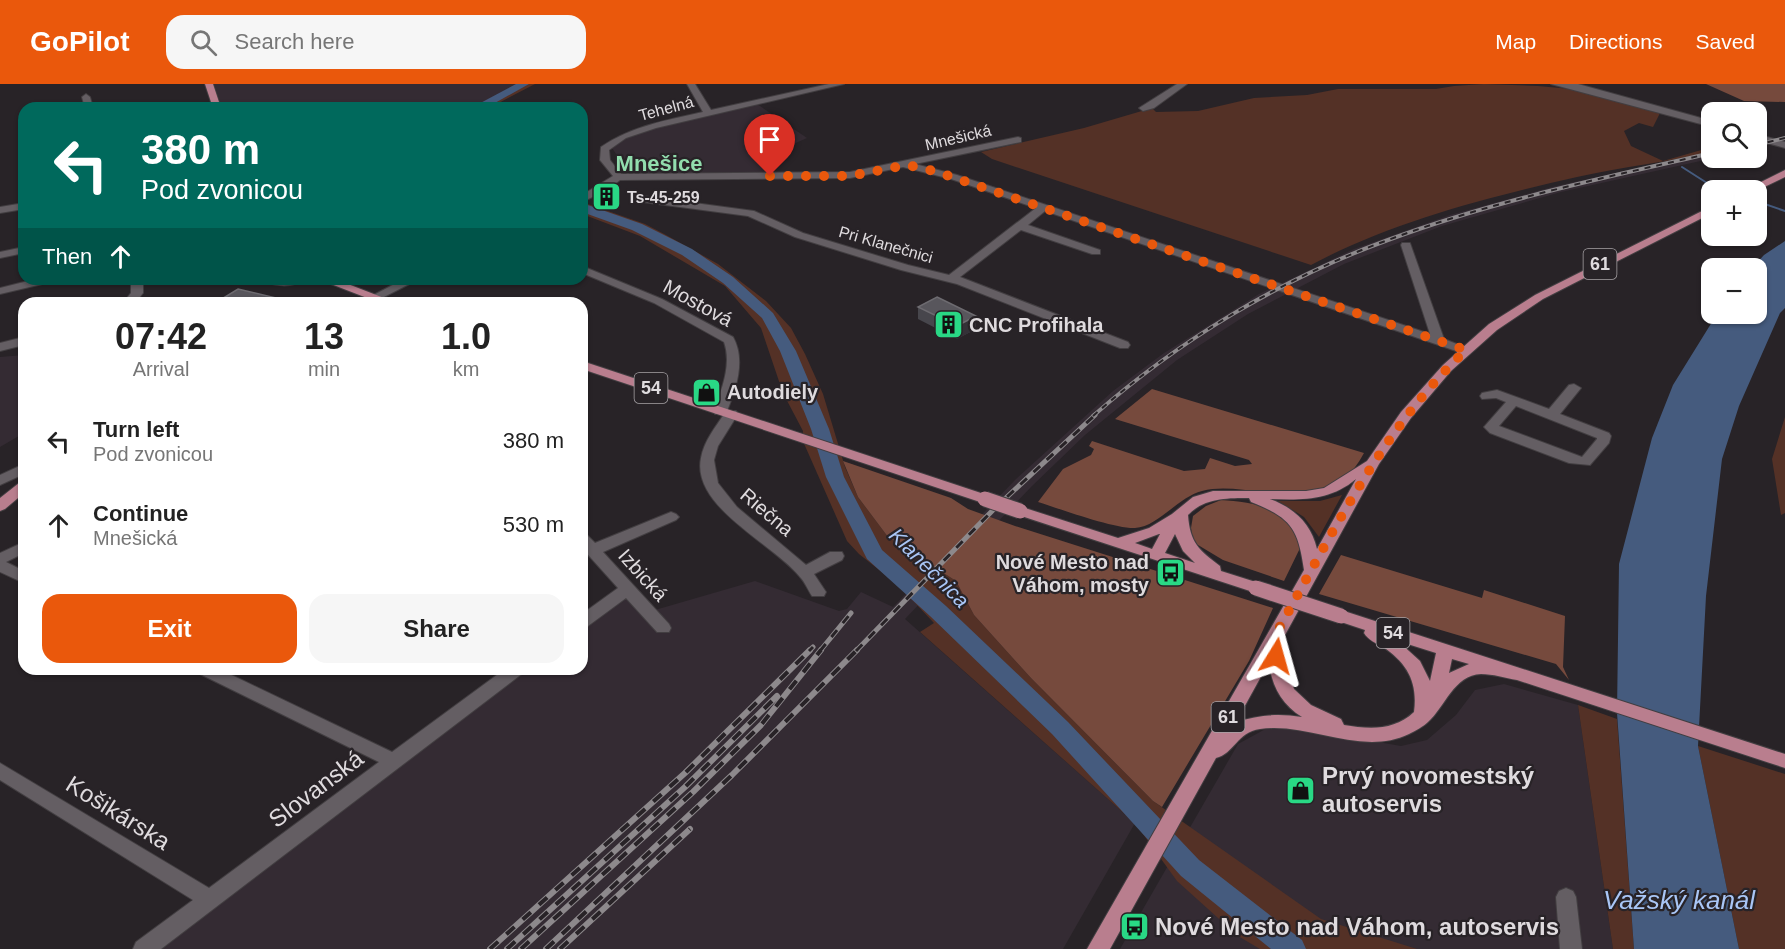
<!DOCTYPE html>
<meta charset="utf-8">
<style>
:root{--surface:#fff;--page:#f6f6f6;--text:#222;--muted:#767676;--accent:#ea580c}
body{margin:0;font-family:Arial,sans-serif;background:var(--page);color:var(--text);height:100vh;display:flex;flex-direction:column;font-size:22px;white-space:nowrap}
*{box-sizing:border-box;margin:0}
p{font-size:20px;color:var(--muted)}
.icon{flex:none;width:33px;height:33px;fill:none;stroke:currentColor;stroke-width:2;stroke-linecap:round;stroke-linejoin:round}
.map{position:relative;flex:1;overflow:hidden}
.details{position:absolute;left:18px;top:213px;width:570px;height:378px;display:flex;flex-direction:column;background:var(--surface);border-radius:18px;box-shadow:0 2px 4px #0004}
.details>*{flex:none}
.top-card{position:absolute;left:18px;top:18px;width:570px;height:183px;border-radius:18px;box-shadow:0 2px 4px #0004;background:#00695c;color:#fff;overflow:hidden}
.tools{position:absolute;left:1701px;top:18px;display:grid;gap:12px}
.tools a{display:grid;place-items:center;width:66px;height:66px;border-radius:12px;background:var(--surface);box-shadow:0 2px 4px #0004;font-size:30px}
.pin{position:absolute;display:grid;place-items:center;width:51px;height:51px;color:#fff;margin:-62px -26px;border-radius:50% 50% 50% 0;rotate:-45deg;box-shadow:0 0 6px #0007}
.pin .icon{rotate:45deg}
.me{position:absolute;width:66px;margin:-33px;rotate:8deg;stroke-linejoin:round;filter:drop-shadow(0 0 4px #0008)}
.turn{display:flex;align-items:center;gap:21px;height:126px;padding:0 24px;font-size:27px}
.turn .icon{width:78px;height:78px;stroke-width:2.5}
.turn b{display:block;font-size:42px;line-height:51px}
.then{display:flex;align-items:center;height:57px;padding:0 24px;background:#0003;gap:12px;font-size:22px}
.eta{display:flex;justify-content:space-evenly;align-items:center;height:102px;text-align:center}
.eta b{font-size:36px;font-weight:600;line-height:42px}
.cta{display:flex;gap:12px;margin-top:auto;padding:12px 24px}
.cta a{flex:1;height:69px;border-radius:18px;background:var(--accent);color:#fff;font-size:24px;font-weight:600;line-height:69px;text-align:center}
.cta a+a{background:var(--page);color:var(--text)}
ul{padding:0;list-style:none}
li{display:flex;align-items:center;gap:18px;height:84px;padding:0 24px}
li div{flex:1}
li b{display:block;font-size:22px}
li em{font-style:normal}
header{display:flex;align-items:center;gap:36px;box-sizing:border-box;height:84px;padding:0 30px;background:var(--accent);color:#fff}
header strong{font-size:28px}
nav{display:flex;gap:33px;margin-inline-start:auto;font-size:21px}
.search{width:420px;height:54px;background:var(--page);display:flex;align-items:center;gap:15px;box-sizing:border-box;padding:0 21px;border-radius:18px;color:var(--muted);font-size:22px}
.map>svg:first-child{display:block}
.built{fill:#342b33}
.green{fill:#543126}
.forest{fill:#764a3d}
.water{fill:#455b7e}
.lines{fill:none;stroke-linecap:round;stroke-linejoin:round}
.stream{stroke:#455b7e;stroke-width:2}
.river{fill:#455b7e;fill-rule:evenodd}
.minor-casing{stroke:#423e41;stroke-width:2}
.major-casing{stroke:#423e41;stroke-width:2}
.minor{fill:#645e63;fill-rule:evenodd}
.major{fill:#b97e8e;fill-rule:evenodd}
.rail-far2-casing{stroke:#8d898c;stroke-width:4}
.rail-far1-casing{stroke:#8d898c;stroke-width:5}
.rail-casing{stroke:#8d898c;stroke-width:6}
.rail-far2{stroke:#282327;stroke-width:2;stroke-dasharray:6;stroke-linecap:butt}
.rail-far1{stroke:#282327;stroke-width:3;stroke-dasharray:9;stroke-linecap:butt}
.rail{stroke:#282327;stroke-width:4;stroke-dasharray:11;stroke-linecap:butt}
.major-bridge-casing{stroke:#423e41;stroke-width:17;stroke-linecap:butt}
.major-bridge{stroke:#b97e8e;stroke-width:15}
.wall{fill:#47464c}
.shaded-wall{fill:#343137}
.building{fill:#58565c;stroke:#6d6b70;stroke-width:1.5}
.route{stroke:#ea580c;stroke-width:10;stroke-dasharray:0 18}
.labels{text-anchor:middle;stroke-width:4.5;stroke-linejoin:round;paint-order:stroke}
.far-street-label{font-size:16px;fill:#dfdbde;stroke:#282327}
.far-poi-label{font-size:16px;font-weight:bold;fill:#dfdbde;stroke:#282327;text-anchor:start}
.shield{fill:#282327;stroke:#a8a4a7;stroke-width:1.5}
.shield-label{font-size:18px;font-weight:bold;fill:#dfdbde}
.street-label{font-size:20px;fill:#dfdbde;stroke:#282327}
.poi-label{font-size:20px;font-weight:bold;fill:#dfdbde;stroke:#282327;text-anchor:start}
.water-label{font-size:21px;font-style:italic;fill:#a9c6f6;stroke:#282327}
.far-district-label{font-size:22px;font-weight:bold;fill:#92ddae;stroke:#282327}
.near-poi-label{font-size:24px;font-weight:bold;fill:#dfdbde;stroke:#282327;text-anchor:start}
.near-street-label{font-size:24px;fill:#dfdbde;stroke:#282327}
.near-water-label{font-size:26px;font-style:italic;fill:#a9c6f6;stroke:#282327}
</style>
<header>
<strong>GoPilot</strong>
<div class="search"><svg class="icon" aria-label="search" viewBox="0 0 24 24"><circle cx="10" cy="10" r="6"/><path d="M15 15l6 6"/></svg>Search here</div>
<nav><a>Map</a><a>Directions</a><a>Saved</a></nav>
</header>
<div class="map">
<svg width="1785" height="865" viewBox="0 0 1785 865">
<rect width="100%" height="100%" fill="#282327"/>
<!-- built -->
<path class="built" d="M214 0H518L472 24H222Z
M757 20 807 54 769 71 774 90H630L612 64 630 51 709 29Z
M1711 68 1712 74H1714L1561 108 1442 142 1344 180 1248 230 1177 276 1085 351 1032 402 905 535 1135 739 1063 865H157L528 585H582V545L635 505 655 526 755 497 839 527 847 525 861 508 893 523 1016 395 1113 307 1164 269 1259 210 1354 165 1450 131 1552 103Z
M24 271V349L0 363V273Z
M1504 600 1578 621 1613 865H1120L1238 660 1271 642 1315 647 1401 662 1427 656 1456 631 1475 606Z"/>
<!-- green -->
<path class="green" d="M518 0H535L489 24H472Z
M1484 0 1538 2 1582 6 1660 29 1653 43 1639 39 1624 47 1631 62 1663 77 1712 63 1711 68C1667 78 1622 83 1577 93 1488 113 1391 138 1311 181L992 75 981 68 1084 44 1152 24 1156 28 1198 27 1254 14 1307 11 1338 5H1436L1454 2Z
M582 118 645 140 666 151 718 180 766 217 791 244 805 270 823 310 845 383 858 413 888 453 956 497 974 531 1031 594 1153 717 1321 835 1417 865H1260L1238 852 1177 797 1135 739 920 548 934 539 898 501 859 470 847 457 802 355 803 347 783 309 761 244 725 202 640 152 582 130Z
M1785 333V429L1781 431 1772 375Z
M1342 411 1319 453 1304 433 1278 417H1320Z
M1578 621 1617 635 1634 865H1613Z
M1698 662 1785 690V865H1739Z"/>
<!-- forest -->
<path class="forest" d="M1706 0H1785V18L1744 17Z
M1152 305 1364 369C1356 384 1342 402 1325 407 1313 410 1275 410 1262 408 1243 406 1221 402 1202 407 1178 413 1158 443 1135 444 1115 445 1060 425 1038 418L1063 385 1091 371 1094 365 1089 362 1092 357 1184 387 1205 385 1210 374 1235 382 1252 380 1249 376 1115 335Z
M843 377 951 414 968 425 1015 442 1273 524 1249 577 1162 723 1153 717 1031 594 974 531 956 497 888 453 858 413Z
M1221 416C1246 418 1279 421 1294 443 1298 447 1299 455 1302 460L1284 497 1223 476 1193 458 1191 444 1193 432 1206 422Z
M1341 471 1482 514 1484 506 1565 532 1563 583 1569 596 1556 580 1319 510Z"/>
<!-- water -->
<path class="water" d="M1785 157V224L1780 229 1739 322 1722 375 1706 512 1698 662 1739 865H1634L1617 629 1619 480 1652 354 1673 301 1717 230H1756V184H1752L1764 171Z"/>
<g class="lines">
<!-- stream -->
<path class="stream" d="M1682 83 1707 99 1728 106
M1756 117 1785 127"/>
<!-- river -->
<path class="river" d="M516 0H529L486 24H471Z
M582 119 642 140 692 165 733 193 773 229 796 267 829 345 844 393 882 466 946 522 1068 638 1199 776 1302 856 1306 865H1271L1181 792 1052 650 930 532 867 475 826 393 811 345 780 267 762 234 723 199 682 171 632 146 582 128Z"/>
<defs>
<path id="minor" d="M687 0H695L711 26 829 0H844L656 44 626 54 609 66 610 76 621 90 850 88 1018 53 1021 54V58L915 80 957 91 1430 250 1401 161 1402 159H1410L1444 255 1472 266 1470 269H1462L1045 127 1028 141 1100 166V170H1092L1021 146 960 193 1128 258 1130 261 1128 264H1120L957 200 901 186 795 153 748 132 635 117 630 114 635 111 754 127 803 149 908 181 949 191 1036 124 951 95 903 83 850 94 620 96 607 106 582 118V111L613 92 600 76 601 63C632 42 667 36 703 28Z
M1177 0H1187L1154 24 1143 27 1139 24Z
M1551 0H1578L1712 37V43Z
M86 10 90 13 93 24H85L82 13Z
M1756 50 1785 58V64L1756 56Z
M24 119V125L0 129V123Z
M24 163V169L0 174V168Z
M582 182 662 215 733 253C746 276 736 305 727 327H736L738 330 718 362 714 376 718 399 737 423 806 481 830 468H842L844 472 842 476 814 490 826 508 824 512H812C808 506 805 498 800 493 774 460 691 423 701 374 704 357 715 344 724 330H715L713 327C722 306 732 280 724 258L654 219 582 189Z
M36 195H57L55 197 0 210V204Z
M131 195H143V209L135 219H123L131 209Z
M262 195H304C294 204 272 203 262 195Z
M404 195H419L378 216 374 217 368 214Z
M24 253V261L0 267V259Z
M1574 300 1581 304 1560 330 1609 349 1611 352 1609 359 1590 381 1569 379 1490 349 1484 343 1506 318 1496 314 1482 315 1480 312 1482 309 1497 306 1549 325 1569 301ZM1516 322 1597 354V355L1582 373 1499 342Z
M24 380V390L0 401V391Z
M671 428 676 430 679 433 676 436 603 468 669 540 671 544 669 548H657L626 514 588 542 582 544V530L618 504 582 464V449L587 451 595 459Z
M24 458V469L6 478 24 487V499L0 488V469Z
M195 585H219L392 668 505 585H526L523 589 161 865H133L136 858 193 816 0 696V679L209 804 379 678 198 589Z
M1566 804 1573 807 1576 813 1582 865H1560L1556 813 1559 807Z"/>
<path id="major" d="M205 0H213L221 24H213Z
M1785 86V93L1756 107 1745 106Z
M1712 122V129L1543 215 1497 246 1451 287 1411 334 1379 380 1285 551 1287 585 1294 605 1311 621 1341 635 1344 641C1369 645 1394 647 1414 628 1418 598 1407 579 1383 563 1376 559 1368 556 1364 549L1365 546 1335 536 1333 532 1335 528 1341 526 1785 670V684L1517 596C1505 594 1493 590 1481 590 1454 591 1445 623 1428 638 1424 642 1415 647 1409 650 1361 673 1310 638 1260 645 1237 648 1234 670 1216 674L1110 865H1087L1304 486C1298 444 1291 434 1251 418L1249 414C1227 414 1204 414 1188 431 1190 459 1199 466 1220 482L1221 487 1262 500 1264 504 1262 508 1256 509 1015 430 1013 427 1015 424H1025L1118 454 1149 444 1172 430 1193 413 1213 407H1306L1324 404 1367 377 1401 328 1443 281 1489 240 1535 211ZM1356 395 1317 465C1311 439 1294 424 1270 415 1302 416 1330 417 1356 395ZM1160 450 1152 465 1135 459 1159 450ZM1175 450 1183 467 1195 479 1165 469ZM1398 557 1436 569 1430 597 1420 577ZM1452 575 1469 580 1449 589ZM1269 578C1271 601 1282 621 1302 633 1278 629 1259 631 1236 638Z
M318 195H335L397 219H380Z
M582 277 990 412 992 415 985 420 980 418 582 285Z
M24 398V409L5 425 0 427V414L19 399Z"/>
</defs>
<!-- minor casing -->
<use href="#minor" class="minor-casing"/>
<!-- major casing -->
<use href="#major" class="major-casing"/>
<!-- minor -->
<use href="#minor" class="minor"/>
<!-- major -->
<use href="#major" class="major"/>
<defs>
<path id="rail-far2" d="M1756 61 1785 54
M1093 332C1179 256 1281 195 1388 156 1493 117 1603 94 1712 69"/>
<path id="rail-far1" d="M809 567 813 563
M820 567 851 529
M856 567 994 425 1095 331"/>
<path id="rail" d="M490 865 685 689 810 566
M507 865 685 703 777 612
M521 865 693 708 761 641 821 566
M546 865 732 691 857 566
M560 865 690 745"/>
</defs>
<!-- rail-far2 casing -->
<use href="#rail-far2" class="rail-far2-casing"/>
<!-- rail-far1 casing -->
<use href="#rail-far1" class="rail-far1-casing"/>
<!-- rail casing -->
<use href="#rail" class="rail-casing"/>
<!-- rail-far2 -->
<use href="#rail-far2" class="rail-far2"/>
<!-- rail-far1 -->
<use href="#rail-far1" class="rail-far1"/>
<!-- rail -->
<use href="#rail" class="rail"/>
<defs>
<path id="major-bridge" d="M985 415 1020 427
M1256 504 1341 532"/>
</defs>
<!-- major-bridge casing -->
<use href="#major-bridge" class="major-bridge-casing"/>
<!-- major-bridge -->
<use href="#major-bridge" class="major-bridge"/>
</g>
<!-- wall -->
<path class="wall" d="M225 213 297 219H228Z
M918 223 976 232V245L957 255 918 235Z"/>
<!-- shaded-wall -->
<path class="shaded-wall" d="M976 232V245L957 255V242Z"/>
<!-- building -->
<path class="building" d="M238 205 297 219H251L225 213Z
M937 213 976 232 957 242 918 223Z"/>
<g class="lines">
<!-- route -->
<path class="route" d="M770 92H850L907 81 934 87 1466 266C1382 345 1333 449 1277 548L1276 572"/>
</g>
<!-- icons -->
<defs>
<symbol id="building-square" viewBox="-11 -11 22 22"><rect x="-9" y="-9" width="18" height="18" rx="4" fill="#29d885" stroke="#282327"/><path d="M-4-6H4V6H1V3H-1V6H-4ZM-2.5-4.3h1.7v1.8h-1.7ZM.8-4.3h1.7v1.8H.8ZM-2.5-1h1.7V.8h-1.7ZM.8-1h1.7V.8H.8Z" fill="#111"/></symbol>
<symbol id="shop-square" viewBox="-11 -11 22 22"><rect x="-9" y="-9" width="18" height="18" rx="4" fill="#29d885" stroke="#282327"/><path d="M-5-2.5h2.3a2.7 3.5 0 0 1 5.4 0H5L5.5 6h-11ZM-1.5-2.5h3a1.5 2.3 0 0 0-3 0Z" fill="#111"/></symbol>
<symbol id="bus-square" viewBox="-11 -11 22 22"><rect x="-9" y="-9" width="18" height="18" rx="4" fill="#29d885" stroke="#282327"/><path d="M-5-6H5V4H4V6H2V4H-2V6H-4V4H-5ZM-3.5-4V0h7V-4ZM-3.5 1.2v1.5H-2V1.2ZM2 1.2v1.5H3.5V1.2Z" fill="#111"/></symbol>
</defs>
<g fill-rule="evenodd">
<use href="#building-square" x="590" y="96" width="33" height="33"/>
<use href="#building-square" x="932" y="224" width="33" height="33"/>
<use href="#shop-square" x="690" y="292" width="33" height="33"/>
<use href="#bus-square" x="1154" y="472" width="33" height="33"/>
<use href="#shop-square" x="1284" y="690" width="33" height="33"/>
<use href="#bus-square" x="1118" y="826" width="33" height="33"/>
</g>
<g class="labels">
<!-- far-street labels -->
<g class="far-street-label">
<text transform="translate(666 24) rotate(-15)" y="6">Tehelná</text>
<text transform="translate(958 53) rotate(-13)" y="6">Mnešická</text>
<text transform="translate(886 160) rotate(16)" y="6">Pri Klanečnici</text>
</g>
<!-- far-poi labels -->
<g class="far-poi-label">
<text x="627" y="119">Ts-45-259</text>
</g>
<!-- shield labels -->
<g class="shield">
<rect x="1583.5" y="165" width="33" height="30" rx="4.5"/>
<rect x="634.5" y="289" width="33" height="30" rx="4.5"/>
<rect x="1376.5" y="534" width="33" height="30" rx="4.5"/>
<rect x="1211.5" y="618" width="33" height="30" rx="4.5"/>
</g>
<g class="shield-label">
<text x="1600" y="186">61</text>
<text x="651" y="310">54</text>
<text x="1393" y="555">54</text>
<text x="1228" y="639">61</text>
</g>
<!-- street labels -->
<g class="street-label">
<text transform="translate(698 219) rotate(29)" y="7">Mostová</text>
<text transform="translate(767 428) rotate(40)" y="7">Riečna</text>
<text transform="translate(643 491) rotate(48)" y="7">Izbická</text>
</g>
<!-- poi labels -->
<g class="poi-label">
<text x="969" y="248">CNC Profihala</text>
<text x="727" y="315">Autodiely</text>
<text x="1149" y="485" text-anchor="end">Nové Mesto nad<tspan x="1149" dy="23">Váhom, mosty</tspan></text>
</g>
<!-- water labels -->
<g class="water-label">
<text transform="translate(929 484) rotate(45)" y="7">Klanečnica</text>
</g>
<!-- far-district labels -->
<g class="far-district-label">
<text x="659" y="87">Mnešice</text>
</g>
<!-- near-poi labels -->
<g class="near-poi-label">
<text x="1322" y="700">Prvý novomestský<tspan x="1322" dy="28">autoservis</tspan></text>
<text x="1155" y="851">Nové Mesto nad Váhom, autoservis</text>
</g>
<!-- near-street labels -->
<g class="near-street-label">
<text transform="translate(316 705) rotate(-37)" y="8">Slovanská</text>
<text transform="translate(118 729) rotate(32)" y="8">Košikárska</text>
</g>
<!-- near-water labels -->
<g class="near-water-label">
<text x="1679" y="825">Važský kanál</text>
</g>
</g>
</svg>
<div class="tools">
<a><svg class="icon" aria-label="search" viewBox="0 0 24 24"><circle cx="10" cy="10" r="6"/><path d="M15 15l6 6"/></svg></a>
<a>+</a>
<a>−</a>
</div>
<div class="pin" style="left:770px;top:92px;background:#d93025"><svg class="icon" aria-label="arrive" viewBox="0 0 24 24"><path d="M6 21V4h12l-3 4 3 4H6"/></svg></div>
<svg class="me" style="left:1276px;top:572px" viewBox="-20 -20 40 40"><path d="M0-17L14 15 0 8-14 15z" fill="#ea580c" stroke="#fff" stroke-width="4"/></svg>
<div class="top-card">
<div class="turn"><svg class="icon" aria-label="left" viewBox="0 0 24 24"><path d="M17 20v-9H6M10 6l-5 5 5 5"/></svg><div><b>380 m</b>Pod zvonicou</div></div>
<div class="then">Then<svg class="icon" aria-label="ahead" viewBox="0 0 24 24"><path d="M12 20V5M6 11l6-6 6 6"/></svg></div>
</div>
<section class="details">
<div class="eta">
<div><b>07:42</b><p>Arrival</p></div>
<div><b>13</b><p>min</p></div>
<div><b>1.0</b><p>km</p></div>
</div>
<ul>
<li><svg class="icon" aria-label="left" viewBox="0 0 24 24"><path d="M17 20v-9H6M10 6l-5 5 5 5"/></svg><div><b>Turn left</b><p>Pod zvonicou</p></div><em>380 m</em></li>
<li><svg class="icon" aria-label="ahead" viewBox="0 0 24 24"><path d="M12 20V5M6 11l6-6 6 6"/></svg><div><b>Continue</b><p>Mnešická</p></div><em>530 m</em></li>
</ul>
<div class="cta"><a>Exit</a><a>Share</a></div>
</section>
</div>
